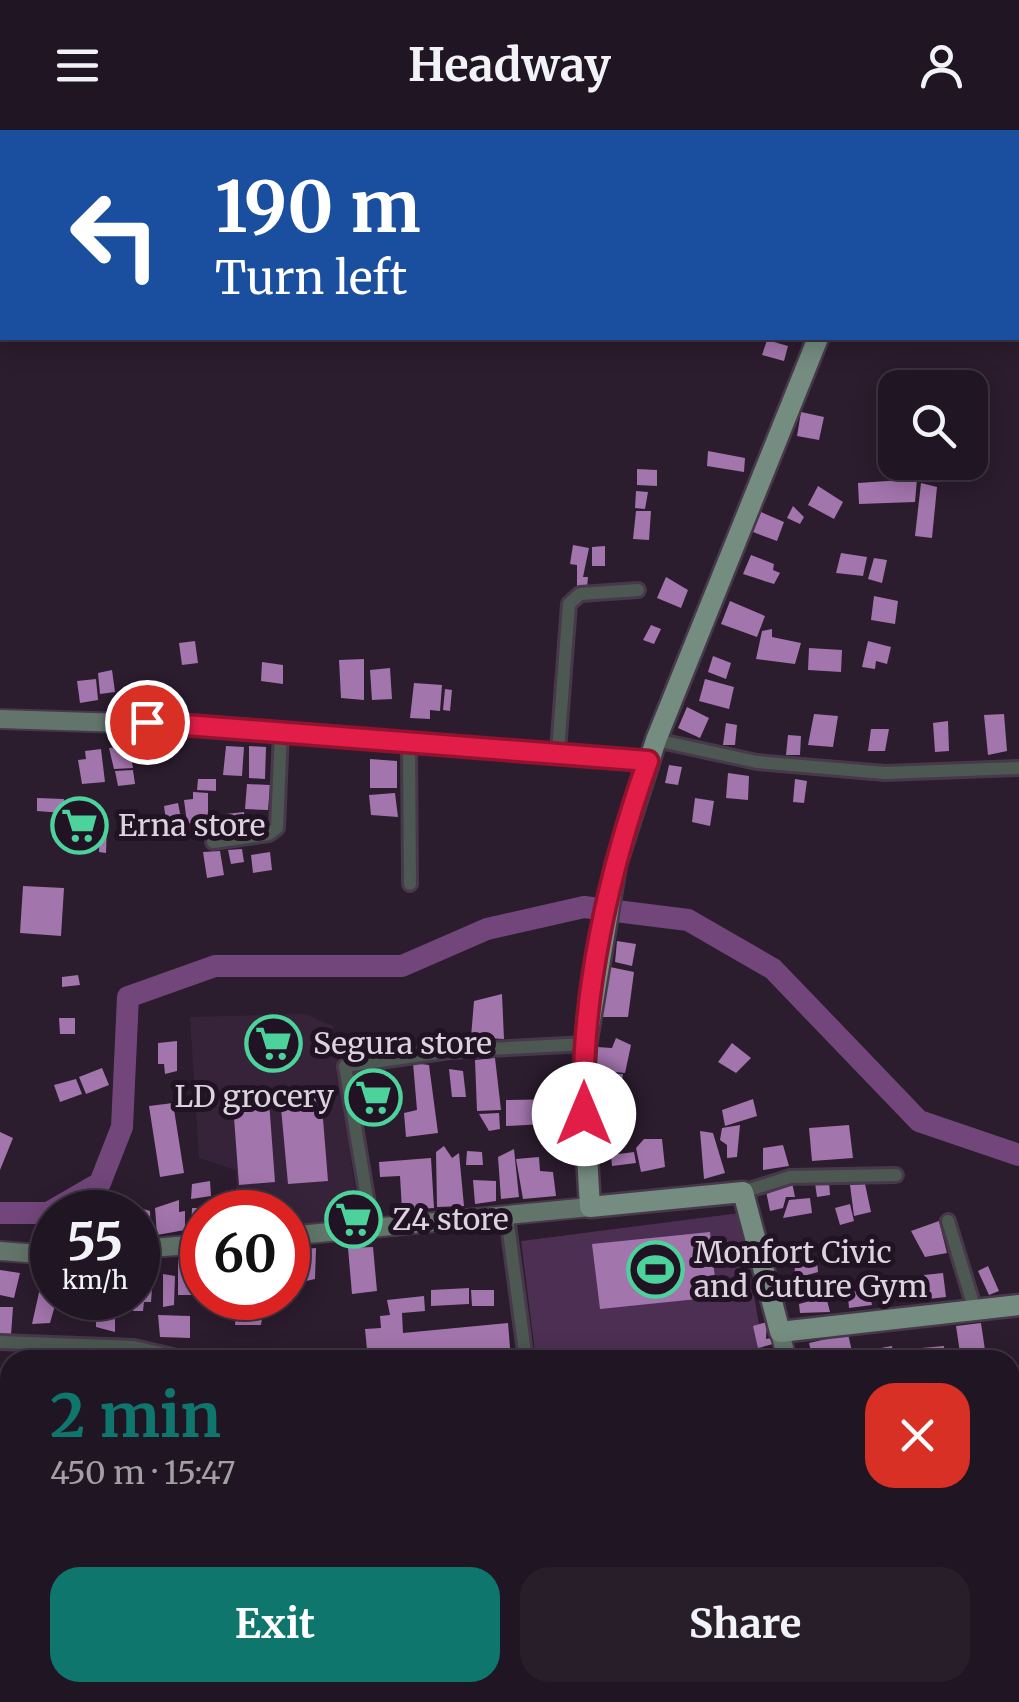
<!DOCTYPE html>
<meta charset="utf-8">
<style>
:root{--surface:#201522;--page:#281e2a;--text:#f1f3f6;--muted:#a29fa5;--line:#3d3440;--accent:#0f766e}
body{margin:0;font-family:Merriweather,serif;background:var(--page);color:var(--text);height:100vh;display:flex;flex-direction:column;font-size:38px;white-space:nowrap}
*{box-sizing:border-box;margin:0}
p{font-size:32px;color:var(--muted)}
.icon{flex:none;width:55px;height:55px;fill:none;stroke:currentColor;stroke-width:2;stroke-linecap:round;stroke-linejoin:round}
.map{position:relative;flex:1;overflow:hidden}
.details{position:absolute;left:0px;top:1220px;width:1020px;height:352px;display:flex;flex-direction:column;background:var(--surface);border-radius:30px 30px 0 0;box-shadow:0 5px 25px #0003,0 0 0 2px var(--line)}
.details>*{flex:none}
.banner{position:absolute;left:0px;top:0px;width:1020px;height:210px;box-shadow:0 5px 25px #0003,0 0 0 2px var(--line);background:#1a4fa0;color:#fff;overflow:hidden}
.fabs{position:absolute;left:878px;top:240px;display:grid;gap:20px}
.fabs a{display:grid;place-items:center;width:110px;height:110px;border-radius:20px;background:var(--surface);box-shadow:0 5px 25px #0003,0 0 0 2px var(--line);font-size:50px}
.speed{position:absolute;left:30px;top:1060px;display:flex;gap:20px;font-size:50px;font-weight:700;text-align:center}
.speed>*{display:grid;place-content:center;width:130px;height:130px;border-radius:50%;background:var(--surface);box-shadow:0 5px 25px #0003,0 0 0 2px var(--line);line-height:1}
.speed small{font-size:25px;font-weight:400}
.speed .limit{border:15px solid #d22;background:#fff;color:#111}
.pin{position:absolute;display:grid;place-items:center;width:85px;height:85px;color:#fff;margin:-42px;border:5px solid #fff;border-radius:50%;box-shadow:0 2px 10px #0007}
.me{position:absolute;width:110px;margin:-55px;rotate:0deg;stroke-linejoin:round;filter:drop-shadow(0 0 8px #0008)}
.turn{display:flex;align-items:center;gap:35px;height:210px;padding:0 50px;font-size:45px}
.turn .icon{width:130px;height:130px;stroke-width:2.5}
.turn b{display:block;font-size:70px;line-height:85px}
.round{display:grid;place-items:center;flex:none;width:105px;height:105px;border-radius:30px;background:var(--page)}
.head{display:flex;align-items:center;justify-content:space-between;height:170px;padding:0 50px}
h1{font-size:60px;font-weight:700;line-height:75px;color:var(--accent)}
.action{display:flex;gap:20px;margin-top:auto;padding:20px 50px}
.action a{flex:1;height:115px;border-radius:30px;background:var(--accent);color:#fff;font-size:40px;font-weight:700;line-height:115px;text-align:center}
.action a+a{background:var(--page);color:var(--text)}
header{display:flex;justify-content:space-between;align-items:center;height:130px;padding:0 50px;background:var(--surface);font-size:45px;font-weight:700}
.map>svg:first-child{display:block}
.built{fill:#36233a}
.green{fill:#4d2f54}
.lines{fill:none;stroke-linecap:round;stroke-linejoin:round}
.river{stroke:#72467b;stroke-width:22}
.building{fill:#a375ad}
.street-casing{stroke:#47394a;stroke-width:18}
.secondary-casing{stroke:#47394a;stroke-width:22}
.primary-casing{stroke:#47394a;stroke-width:25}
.street{stroke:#4c5851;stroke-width:12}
.secondary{stroke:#63756b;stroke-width:18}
.primary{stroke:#758c80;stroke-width:20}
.route-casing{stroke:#92132f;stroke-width:25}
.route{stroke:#e11d48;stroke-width:18}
.labels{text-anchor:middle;stroke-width:10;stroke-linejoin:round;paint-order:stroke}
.poi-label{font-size:30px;fill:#ddd3df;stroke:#211324;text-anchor:start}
</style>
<header><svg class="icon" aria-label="menu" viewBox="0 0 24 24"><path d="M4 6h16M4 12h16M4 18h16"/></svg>Headway<svg class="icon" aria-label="person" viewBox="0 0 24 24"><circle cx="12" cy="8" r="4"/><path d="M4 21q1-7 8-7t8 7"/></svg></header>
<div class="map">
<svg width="1019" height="1572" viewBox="0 0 1019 1572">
<rect width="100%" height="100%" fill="#2b1c2e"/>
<!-- built -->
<path class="built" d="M305 884 333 896 358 1082 353 1090 288 1098V1082H237L236 1040 199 1028 190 887Z
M781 1562 783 1572H462L460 1563Z"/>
<!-- green -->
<path class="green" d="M740 1083 765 1230H536L521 1111Z"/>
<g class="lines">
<!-- river -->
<path class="river" d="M0 1083H48L100 1053 122 997 128 867 215 836H402L487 799 584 777 688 790 773 839 919 991 1019 1025"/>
</g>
<!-- building -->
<path class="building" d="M767 210 788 216 784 231 762 225Z
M801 282 824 287 819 310 797 306Z
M708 321 745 328 744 342 707 336Z
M637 339 657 340V356L637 355Z
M917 349 915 372 859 374 858 353Z
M921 353 937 357 932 408 915 406Z
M818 356 843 372 834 389 808 375Z
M636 361 648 362 645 379 635 378Z
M793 376 804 387 800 394 787 388Z
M636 381H651L649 410 633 409Z
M761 382 784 392 777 411 753 402Z
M573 415 589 418 583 447H588L587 458 577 457V435L570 434Z
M605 416V436H592V417Z
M841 423 867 427 863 446 836 443Z
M751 425 774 434 773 440 780 443 774 454 743 444Z
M874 428 887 430 882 453 868 449Z
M666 447 688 460 681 478 657 468Z
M874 466 898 471 895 494 871 490Z
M730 471 765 486 757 507 721 494Z
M651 495 661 499 654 514 643 510Z
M772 499V507L801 513 795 534 756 529 762 501Z
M195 511 198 533 182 535 179 513Z
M868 511 891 517 887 534 876 531 875 539 862 537Z
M809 518 842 520 841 542 808 540Z
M713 526 731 533 726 549 708 542Z
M364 529V570L341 568 339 530Z
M262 532 283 535V554L261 551Z
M390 538 392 569 372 570 370 540Z
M112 540 115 562 100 564 98 543Z
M96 549 98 570 80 573 77 551Z
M705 549 734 557 729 579 699 571Z
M414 553 442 555 440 581 430 580V589L410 588Z
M445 559 452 560 450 581 443 580Z
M687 577 709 588 700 608 678 598Z
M814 584 838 586 833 617 808 615Z
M1004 584 1007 621 988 625 984 585Z
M948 591 949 621 935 622 933 593Z
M726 593 737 595 735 615H723Z
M871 599H889L885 621H868Z
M788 605 801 606 800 625H786Z
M129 616 133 638 114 639 109 618Z
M226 616 244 617 242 646 223 645Z
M249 616 266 617 265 649 249 648Z
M101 619 105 652 82 654 78 630 86 629 85 621Z
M370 629 397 631V658H370Z
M669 635 682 637 678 655 665 653Z
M133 640 135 654 118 656 115 641Z
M728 643 749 646 748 670 726 668Z
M198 649H216V661L197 660Z
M795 649 807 651 804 673 793 672Z
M247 654 270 655 268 680 245 679Z
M193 662 208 663V695L187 693 184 670 193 669Z
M395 663 398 687 371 685 369 665Z
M37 668 64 669 63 683 37 681Z
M695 668 714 671 710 696 692 692Z
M178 673 181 688 166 691 164 676Z
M244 682 245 696 228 698 226 684Z
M100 694 107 695 106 723 99 722Z
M242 719 244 732 231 734 228 720Z
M220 721 224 745 207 748 203 722Z
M270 722 272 740 253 743 251 725Z
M23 756 64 758 61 806 20 803Z
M617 811 636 814 632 836 615 832Z
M610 837 634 842 628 887H600Z
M78 845 80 855 62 857V847Z
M502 864 504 909 471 907 474 871Z
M59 888H75V904H60Z
M616 908 631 915 625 943 595 940 597 917 612 918Z
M177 911V941L165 944 164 934H158V913Z
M732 913 751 928 736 943 718 932Z
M495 928 501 980 477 981 475 930Z
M413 933 429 935 438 1003 406 1007 404 983 417 980Z
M102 938 109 955 86 964 79 947Z
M449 939 463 941 466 967H452Z
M598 944H623L622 951H617L616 978H627V991L596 990Z
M76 949 82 964 60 972 54 955Z
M321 964 328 1051 288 1054 280 967Z
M565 969 564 993 506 996V970Z
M753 969 757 986 725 996 722 980Z
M269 971 275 1052 239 1055 233 974Z
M173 973 184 1043 160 1047 149 976Z
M499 983 500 999 489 1001 479 984Z
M740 995 737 1027 727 1028V1015L720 1010 722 998Z
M849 995 853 1028 812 1031 809 998Z
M700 1001 713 1003 725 1043 704 1049Z
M0 1002 13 1008 0 1040Z
M644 1009H662L665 1037 641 1042 636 1018Z
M783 1015 789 1036 763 1040V1018Z
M444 1016 452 1028 459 1023 464 1076 437 1077 436 1022Z
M514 1019 519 1067 501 1069 498 1027Z
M467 1021 482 1022 483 1035H466Z
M634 1022 636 1033 612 1036 611 1025Z
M539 1027 540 1041 553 1042 556 1066 523 1069 516 1029Z
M431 1028 434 1078 402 1080 400 1046 380 1047 379 1032Z
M473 1050 496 1051V1071L475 1074Z
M210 1051 211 1066 191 1069 192 1054Z
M792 1052 795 1067H786L783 1078 770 1081 765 1056Z
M829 1052 830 1065 817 1067 815 1053Z
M865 1054 871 1082 854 1086 850 1055Z
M810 1068 812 1083 783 1088 789 1070Z
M179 1070V1082L185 1081V1100L157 1105 155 1078Z
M850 1074 854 1091 840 1095 835 1078Z
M129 1075 150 1081 151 1107 138 1108V1082H110Z
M192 1078H207L208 1082H202V1103H191Z
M939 1091 947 1123 925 1127 911 1101Z
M710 1102 717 1167 600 1179 592 1114Z
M806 1115 809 1124 791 1128 788 1117Z
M373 1117 377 1161 352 1164 348 1118Z
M316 1118 315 1149 288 1155V1121Z
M197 1128 198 1165H178V1130Z
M817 1131 818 1142 794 1149 795 1137Z
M988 1136 999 1161 989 1165 978 1141Z
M0 1140 20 1143 14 1168 0 1165Z
M44 1140H52V1168H57L50 1193 32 1194Z
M943 1143 946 1167 928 1169 924 1145Z
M163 1144 175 1146 174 1175 163 1177Z
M153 1145 151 1172H144L143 1181H133L138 1147Z
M821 1147 830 1182 800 1183 799 1174 825 1167 803 1170 794 1149Z
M867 1151 872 1175 849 1178 847 1156Z
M469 1158V1174L431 1176V1160Z
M471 1160H494V1176H472Z
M424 1166 425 1181 402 1183 403 1203 508 1193 511 1230H368L365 1199 381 1198 380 1186 390 1185 387 1170Z
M238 1168H265L261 1195H235Z
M96 1169 115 1172V1202L96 1197Z
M0 1177H13L11 1205H0Z
M158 1185 190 1186V1208L160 1207Z
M767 1192 766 1209 771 1208 773 1214 758 1218 753 1196Z
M981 1193 985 1220 960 1223 956 1196Z
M848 1204 854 1230H813L809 1213Z
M892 1216 894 1230H865L864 1221Z
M944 1216 945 1230H911L910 1219Z
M1019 1241V1268L1012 1270 1010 1243Z
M10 1282V1305L7 1306 0 1285Z
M8 1413 10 1432 2 1438 0 1418Z
M481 1562H502L503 1571 482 1572Z
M635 1562 636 1572H577L576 1565Z
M674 1562H694L695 1572H675Z
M704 1562H722L723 1572H704Z
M857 1562 858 1572H821L823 1564Z
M107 1564 108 1572H71V1570Z"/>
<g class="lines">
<defs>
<path id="street" d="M480 0 487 2
M519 2 520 0
M656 610 757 632 885 643 1019 638
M409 611 410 754
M558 621 569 474 580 464 638 460
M213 712 269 704 277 698 281 601
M743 1062 790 1047 896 1045
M507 1087 526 1230
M948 1091 975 1180
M372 1098 345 936 450 921 586 914
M0 1212 134 1217 190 1230
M259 1230H266
M0 1378 10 1370
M1010 1474H1019
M449 1562 450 1572"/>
<path id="secondary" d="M0 589 214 596 649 631
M288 1106 590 1077
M138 1119 202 1114
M0 1121 52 1125
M780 1202 787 1230
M873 1562 875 1572"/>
<path id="primary" d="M894 2 895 0
M818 208 656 610 616 734 586 914 583 958 590 1077 743 1062 780 1202 1019 1175"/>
</defs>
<!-- street casing -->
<use href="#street" class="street-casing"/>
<!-- secondary casing -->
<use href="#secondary" class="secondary-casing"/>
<!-- primary casing -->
<use href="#primary" class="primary-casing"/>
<!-- street -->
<use href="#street" class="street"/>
<!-- secondary -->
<use href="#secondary" class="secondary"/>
<!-- primary -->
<use href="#primary" class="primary"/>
</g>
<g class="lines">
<defs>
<path id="route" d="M147 592 648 631C609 740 580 867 584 984"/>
</defs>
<!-- route casing -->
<use href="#route" class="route-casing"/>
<!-- route -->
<use href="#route" class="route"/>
</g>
<!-- icons -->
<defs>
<symbol id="supermarket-ring" viewBox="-11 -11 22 22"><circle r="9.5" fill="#211324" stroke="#4cd39b" stroke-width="1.5"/><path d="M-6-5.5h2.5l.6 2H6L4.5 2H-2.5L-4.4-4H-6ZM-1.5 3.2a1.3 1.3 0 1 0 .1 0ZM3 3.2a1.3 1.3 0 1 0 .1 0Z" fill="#4cd39b"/></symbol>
<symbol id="stadium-ring" viewBox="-11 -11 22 22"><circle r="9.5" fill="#211324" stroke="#4cd39b" stroke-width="1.5"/><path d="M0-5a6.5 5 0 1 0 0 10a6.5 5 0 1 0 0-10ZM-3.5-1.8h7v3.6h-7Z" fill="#4cd39b"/></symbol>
</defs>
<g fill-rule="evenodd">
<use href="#supermarket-ring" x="48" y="664" width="63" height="63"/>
<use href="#supermarket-ring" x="242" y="882" width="63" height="63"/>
<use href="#supermarket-ring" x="342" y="936" width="63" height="63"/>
<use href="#supermarket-ring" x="322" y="1058" width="63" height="63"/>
<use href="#stadium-ring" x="624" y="1108" width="63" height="63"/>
</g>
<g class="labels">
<!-- poi labels -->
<g class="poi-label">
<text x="118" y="706">Erna store</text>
<text x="313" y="924">Segura store</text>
<text x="334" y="977" text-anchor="end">LD grocery</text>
<text x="392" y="1100">Z4 store</text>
<text x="694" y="1133">Monfort Civic<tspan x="694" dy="34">and Cuture Gym</tspan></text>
</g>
</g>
</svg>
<div class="fabs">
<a><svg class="icon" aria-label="search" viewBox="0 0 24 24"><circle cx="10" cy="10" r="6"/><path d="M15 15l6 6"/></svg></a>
</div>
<div class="speed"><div>55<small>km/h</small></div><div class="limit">60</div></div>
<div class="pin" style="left:147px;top:592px;background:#d93025"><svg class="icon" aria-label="arrive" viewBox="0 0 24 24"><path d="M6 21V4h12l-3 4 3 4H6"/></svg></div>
<svg class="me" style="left:584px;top:984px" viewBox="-20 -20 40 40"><circle r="19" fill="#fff"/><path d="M0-13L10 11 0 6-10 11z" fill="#e11d48"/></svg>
<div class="banner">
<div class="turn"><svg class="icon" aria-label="left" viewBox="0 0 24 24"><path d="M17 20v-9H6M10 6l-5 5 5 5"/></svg><div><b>190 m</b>Turn left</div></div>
</div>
<section class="details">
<div class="head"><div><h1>2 min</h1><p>450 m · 15:47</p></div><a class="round" style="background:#d93025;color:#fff"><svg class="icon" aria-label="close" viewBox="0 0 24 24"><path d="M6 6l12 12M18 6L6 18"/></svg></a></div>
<div class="action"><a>Exit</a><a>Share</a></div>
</section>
</div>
